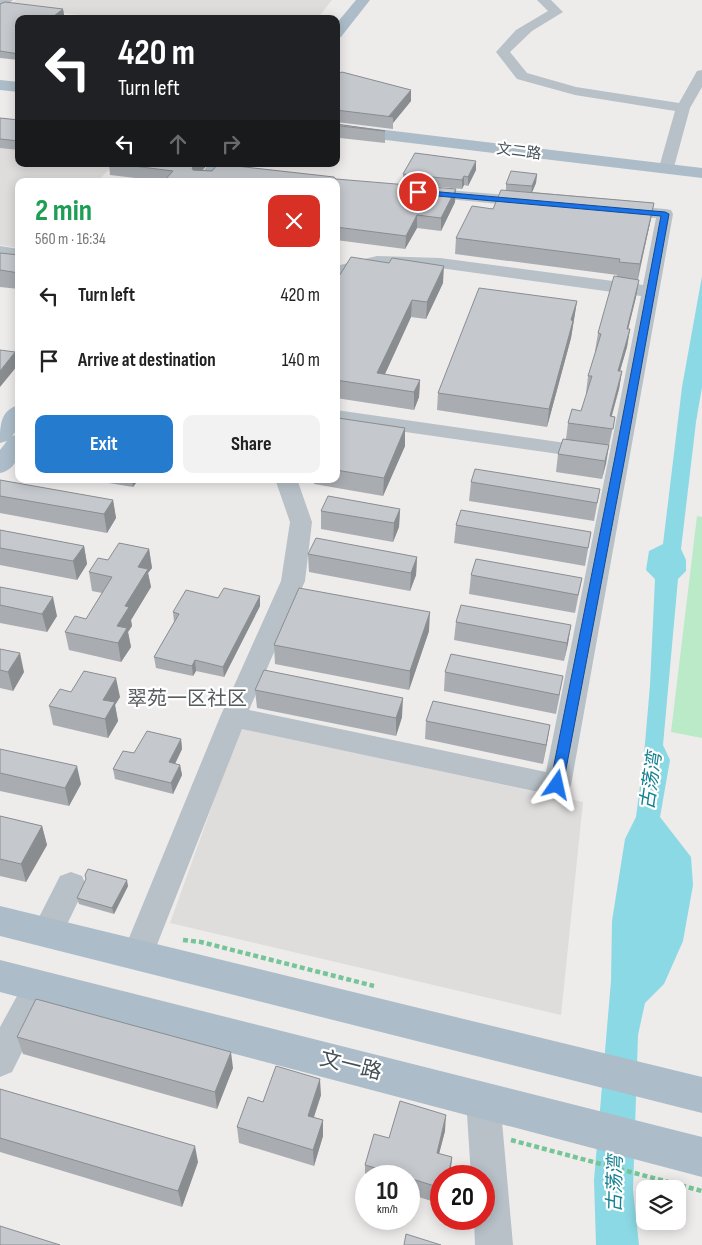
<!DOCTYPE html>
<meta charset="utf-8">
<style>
:root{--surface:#fff;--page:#f2f2f2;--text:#222;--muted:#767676;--accent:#257cce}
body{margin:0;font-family:"Sofia Sans Condensed","Noto Sans SC",sans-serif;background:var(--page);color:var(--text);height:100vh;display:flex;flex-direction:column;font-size:19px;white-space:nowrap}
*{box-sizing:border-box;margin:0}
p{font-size:16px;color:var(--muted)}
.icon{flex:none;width:28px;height:28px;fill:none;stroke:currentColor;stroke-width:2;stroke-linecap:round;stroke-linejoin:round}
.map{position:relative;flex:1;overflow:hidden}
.panel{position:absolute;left:15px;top:178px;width:325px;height:305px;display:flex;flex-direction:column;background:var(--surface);border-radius:10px;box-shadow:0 2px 12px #0003}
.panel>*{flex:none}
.hud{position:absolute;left:15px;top:15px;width:325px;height:152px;border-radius:10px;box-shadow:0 2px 12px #0003;background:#202124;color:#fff;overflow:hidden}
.controls{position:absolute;left:636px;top:1180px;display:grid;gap:10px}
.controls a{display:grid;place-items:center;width:50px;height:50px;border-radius:10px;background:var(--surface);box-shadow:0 2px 12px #0003;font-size:25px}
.speed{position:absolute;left:355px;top:1165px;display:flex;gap:10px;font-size:25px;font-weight:700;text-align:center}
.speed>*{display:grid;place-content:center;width:65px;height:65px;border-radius:50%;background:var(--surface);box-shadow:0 2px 12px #0003;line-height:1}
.speed small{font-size:12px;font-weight:400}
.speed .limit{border:8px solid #d22;background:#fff;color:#111}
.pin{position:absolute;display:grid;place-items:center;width:42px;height:42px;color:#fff;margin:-21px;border:2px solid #fff;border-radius:50%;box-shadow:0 1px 5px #0007}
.me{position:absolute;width:55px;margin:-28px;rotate:11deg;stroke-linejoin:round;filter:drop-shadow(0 0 4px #0008)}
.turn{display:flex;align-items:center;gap:18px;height:105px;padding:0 20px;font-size:22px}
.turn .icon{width:65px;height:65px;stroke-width:2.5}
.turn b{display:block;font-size:35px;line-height:42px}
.lanes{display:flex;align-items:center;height:48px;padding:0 20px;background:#0003;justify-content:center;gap:25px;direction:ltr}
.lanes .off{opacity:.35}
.round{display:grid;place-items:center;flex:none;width:52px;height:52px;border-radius:10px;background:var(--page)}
.headline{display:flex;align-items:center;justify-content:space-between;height:85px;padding:0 20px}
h1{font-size:30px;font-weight:700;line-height:38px;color:#1e9e55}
.button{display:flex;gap:10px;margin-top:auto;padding:10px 20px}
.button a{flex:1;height:58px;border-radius:10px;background:var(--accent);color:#fff;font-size:20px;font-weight:700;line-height:58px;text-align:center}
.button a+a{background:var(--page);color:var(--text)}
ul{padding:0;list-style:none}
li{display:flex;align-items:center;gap:15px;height:65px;padding:0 20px}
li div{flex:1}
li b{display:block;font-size:19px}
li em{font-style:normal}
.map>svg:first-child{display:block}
.education{fill:#dfdcdc}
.green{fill:#bbeac9}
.water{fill:#8bd9e4}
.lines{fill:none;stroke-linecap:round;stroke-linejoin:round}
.path{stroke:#76c598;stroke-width:4.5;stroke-dasharray:5 3;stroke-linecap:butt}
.minor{fill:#b7c1c7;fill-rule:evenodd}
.major{fill:#acbdc9;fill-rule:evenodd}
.wall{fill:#a9adb1}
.shaded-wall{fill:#8a8d90}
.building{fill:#c5c9ce;stroke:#8a8d90}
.route{fill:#1a73e8;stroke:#114b97}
.labels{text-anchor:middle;stroke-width:4.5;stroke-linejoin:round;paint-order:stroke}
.far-street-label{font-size:15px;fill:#455057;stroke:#fff}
.water-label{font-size:19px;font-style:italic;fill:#158292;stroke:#fff}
.quarter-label{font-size:20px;fill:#585c5f;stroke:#fff}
.near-street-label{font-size:21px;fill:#455057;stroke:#fff}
</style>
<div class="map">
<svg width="702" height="1245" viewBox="0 0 702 1245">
<rect width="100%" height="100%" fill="#eeebeb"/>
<!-- education -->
<path class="education" d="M16 0H332L317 19H118L7 7Z
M0 118 19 120V164H114L98 181H19V248L0 245Z
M240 728 583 802 561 1015 170 923Z"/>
<!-- green -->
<path class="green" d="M697 516 702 517V738L671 732Z"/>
<!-- water -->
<path class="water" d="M702 276V387L696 422 681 549 686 560V571L678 579 663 745 670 760 660 817 691 857 693 885 683 941 664 984 645 1003 638 1035 633 1190 639 1245H596L594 1180 611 981 612 921 625 839 636 817 644 755 650 685 655 579 646 570 649 551 663 544 682 387Z"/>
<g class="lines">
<!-- path -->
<path class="path" d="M183 940 201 942 374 986
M511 1140 702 1191"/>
<!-- minor -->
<path class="minor" d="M0 0H13L4 8 0 9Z
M537 0H551L563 12 532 31 510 52 527 73 576 87 679 103 697 71 702 70V87L690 108 674 167H662L660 164 675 111 575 95 517 79 496 52 516 30 548 11Z
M423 188 530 197 536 198 538 202 536 206 530 207 417 196 415 193 417 190Z
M618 205 665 209 671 210 673 214 571 785 567 793 557 796 242 729 149 965 138 969 127 965 122 955 220 717 281 581 290 522 275 479H297L312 522 305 581 249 710 546 772 641 296 440 268 377 266 336 276V266L377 256 440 258 643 285 656 218 612 214 610 210 612 206Z
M0 246 19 249V259L0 256Z
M336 410 594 447 602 448 605 453 602 458 594 459 336 422Z
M71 872 82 876 86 885 58 943 47 947 36 943 31 933 60 876Z
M39 971 50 976 55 986 12 1072 0 1077V1027L28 976Z
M483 1082 495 1087 500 1099 513 1245H475L474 1219H484V1176H471L466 1099 471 1087Z"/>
<!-- major -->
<path class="major" d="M356 0H370L341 37 336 38V24Z
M0 80 19 82V92L0 90Z
M336 124 702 168V178L336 134Z
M209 164H227L213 181H195Z
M19 405V428L12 436 19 434C19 451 20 468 0 473V450L7 441 0 443C0 426 0 410 19 405Z
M0 906 702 1077V1113L0 936Z
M0 960 702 1137V1177L0 992Z"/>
</g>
<!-- wall -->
<path class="wall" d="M0 4 63 9 64 15 19 19V60L0 58Z
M336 75 411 90V101L393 123V129L336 122Z
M0 118 19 120V150L0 148Z
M336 124 385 131V143L340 138Z
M109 164H208L202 170 336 179 455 202 441 231 417 228 405 249 336 240V181H161L110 175Z
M228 164H243L241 167 228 165Z
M476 170 468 186 464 185 462 189 403 183V174Z
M537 174 536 183 532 192 654 203 638 280H639L636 297 628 329H630L627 347 620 371H622L619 389 612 416 615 417 602 479 556 472 558 454 566 439 568 423 581 411 587 394 586 393 588 376 596 351H595L598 333 617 275 455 254 456 238 493 209 506 190V184Z
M0 253 19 255V289L0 287Z
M336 281 443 283 426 319 411 317 385 374 420 380 419 397 414 410 336 398Z
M577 301 571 338 547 427 437 410 438 393Z
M336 422 405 446 383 496 314 484V479H336Z
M84 479H139L133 487Z
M0 480 113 500 116 518 107 533 0 513Z
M471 482 600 489 594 521 469 501Z
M400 509 399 527 393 542 321 529V511Z
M456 525 591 532 585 566 454 543Z
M0 530 84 546 87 564 77 580 0 565Z
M149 549 152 568 148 573 151 587 131 620 132 626 128 632 131 647 121 662 69 650 65 632 86 619 102 593 92 591 89 572 108 560Z
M308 554 417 557 416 575 410 591 309 572Z
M471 575 582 578 575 613 469 594Z
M0 587 57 616 47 632 0 623Z
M260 596V606L224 677 196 671 193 676 156 668 154 657 174 622 173 612 218 598Z
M456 622 571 625 564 661 454 640Z
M429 631 409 690 275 664 274 645Z
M0 649 24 672 13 691 0 688Z
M445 672 560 694 556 714 444 691Z
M255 690 402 717 396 736 257 708Z
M71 692 120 697 115 705 118 721 108 738 53 725 49 706Z
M426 721 550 725 543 764 425 739Z
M181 739 182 749 175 764 180 765 182 775 173 794 115 779 113 769 134 753Z
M0 749 81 784 69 806 0 791Z
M0 816 42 826 47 845 26 882 0 876Z
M128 886 114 914 79 904 77 898Z
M17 1037 233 1068 217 1109 23 1054Z
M0 1089 198 1162 182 1207 0 1152Z
M321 1095 314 1117 323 1120V1136L314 1166 239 1143 237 1127 263 1102Z
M445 1131 439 1154 452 1157 450 1176H441V1204L409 1194V1176H366V1181L365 1180V1165Z"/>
<!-- shaded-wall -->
<path class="shaded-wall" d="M63 9 64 15 59 19H50Z
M411 90V101L393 123V117H389Z
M340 126V138L336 144V132Z
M476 161V170L468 186V177Z
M196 164H208L194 180 192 168Z
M537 174 536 183 531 195 532 186Z
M464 176V185L462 189V180Z
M456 189 455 202 441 231V218Z
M654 203 651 219 637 281 640 264Z
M417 215V228L405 249 406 236Z
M444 266 443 283 426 319 427 302Z
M639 280 636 297 624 346 627 329Z
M412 300 411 317 379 387 377 373Z
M577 301 571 338 547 427 549 409 571 320Z
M630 329 627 347 615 388 618 371Z
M15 352 18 365 0 387V371Z
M622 371 619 389 608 428 610 416Z
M420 380 419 397 414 410V392Z
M405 428V446L383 496 384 478Z
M609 445 606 464 602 479 605 461Z
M132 479H139L133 487Z
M113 500 116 518 107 533 104 514Z
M400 509 399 527 393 542 394 523Z
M84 546 87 564 77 580 73 561Z
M149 549 152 568 148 573 151 587 131 620 132 626 128 632 131 647 121 662 118 643 117 626 125 606 138 567Z
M417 557 416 575 410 591 411 573Z
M260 596V606L224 677 223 667Z
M53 597 57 616 47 632 42 614Z
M430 612 429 631 409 690 410 671Z
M571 625 568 644 564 661 567 643Z
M20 653 24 672 13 691 8 672Z
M195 660 196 671 193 676 192 666Z
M116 678 120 697 115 705 118 721 108 738 105 719 103 700Z
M403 698 402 717 396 736V718Z
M550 725 547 743 543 764 546 745Z
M181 739 182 749 171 772 169 762Z
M180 765 182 775 173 794 171 783Z
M77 766 81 784 69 806 65 788Z
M42 826 47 845 26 882 21 864Z
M127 880 128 886 114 914 112 908Z
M231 1052 233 1068 217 1109 215 1092Z
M320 1079 321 1095 309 1132 308 1116Z
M446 1115 445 1131 435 1169 437 1153Z
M323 1120V1136L314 1166 313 1150Z
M195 1146 198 1162 182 1207 178 1191Z
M452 1157 450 1176H448Z"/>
<!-- building -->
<path class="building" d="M5 2 63 9 50 19H19V54L0 51V4Z
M342 72 411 90 389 116 393 117 336 110V75Z
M0 118 19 120V141L0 139Z
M336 124 385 131 340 126 336 132Z
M415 153 476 161 468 177 464 176 462 180 403 174Z
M118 164H196L192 168 193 170 212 171 218 164 334 177 336 179 456 189 441 218 417 215 406 236 336 227V181H164L173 171Z
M511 171 537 174 532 186 506 184Z
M501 190 654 203 640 264 619 262 620 259 456 238 472 206 493 209Z
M0 253 19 255V273L0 270Z
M351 257 389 263 392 258 444 266 427 302 412 300 377 373 420 380 414 392 336 380V281Z
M614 276 639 280 627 329H630L618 371H622L610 416 615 417 613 429 568 423 572 409 581 411 592 376H588L601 334 598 333Z
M479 288 577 301 571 320 573 321 549 409 438 393Z
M0 350 15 352 0 371Z
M338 418 405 428 384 478 336 470V422Z
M563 439 609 445 605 461 558 454Z
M475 469 600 489 597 503 471 482Z
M0 480 113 500 104 514 0 496Z
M328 496 400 509 394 523 321 511Z
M461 510 591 532 588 548 456 525Z
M0 530 84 546 73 561 0 548Z
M316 538 417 557 411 573 308 554Z
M119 543 149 549 138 567 148 569 125 606 129 607 117 626 127 628 118 643 65 632 75 616 86 619 112 577 89 572 98 558 108 560Z
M476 559 582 578 578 595 471 575Z
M0 587 53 597 42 614 0 605Z
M224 588 260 596 223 667 195 660 192 666 154 657 179 614 173 612 186 590 218 598Z
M299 588 430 612 410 671 274 645Z
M461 605 571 625 567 643 456 622Z
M0 649 20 653 8 672 0 670Z
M451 654 563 676 559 695 445 672Z
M264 670 403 698 396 718 255 690Z
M84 671 116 678 103 700 115 702 105 719 49 706 60 689 71 692Z
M433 701 550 725 546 745 426 721Z
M147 731 181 739 169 762 180 765 171 783 113 769 123 751 134 753Z
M0 749 77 766 65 788 0 773Z
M0 816 42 826 21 864 0 859Z
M88 869 127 880 112 908 77 898 86 879 85 875Z
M36 999 231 1052 215 1092 17 1037Z
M276 1066 320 1079 308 1116 323 1120 313 1150 237 1127 248 1097 263 1102Z
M0 1089 195 1146 178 1191 0 1138Z
M400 1101 446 1115 437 1153 452 1157 448 1176H441V1188L409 1178V1176H403L365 1165 374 1134 389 1138Z
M0 1226 60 1245H0Z
M406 1234 441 1245H404Z"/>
<!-- route -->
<path class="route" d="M418 190 665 212 669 214 625 457 563 785 561 789H552L550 785 615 457 661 216 415 194V191Z"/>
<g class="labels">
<!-- far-street labels -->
<g class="far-street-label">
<text transform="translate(519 151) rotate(7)" y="5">文二路</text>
</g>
<!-- water labels -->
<g class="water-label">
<text transform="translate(650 781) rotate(-82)" y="7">古荡湾</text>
<text transform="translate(614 1184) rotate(-89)" y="7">古荡湾</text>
</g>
<!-- quarter labels -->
<g class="quarter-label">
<text x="187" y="705">翠苑一区社区</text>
</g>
<!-- near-street labels -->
<g class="near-street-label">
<text transform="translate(351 1065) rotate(14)" y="7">文一路</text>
</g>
</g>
</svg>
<div class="controls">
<a><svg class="icon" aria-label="layers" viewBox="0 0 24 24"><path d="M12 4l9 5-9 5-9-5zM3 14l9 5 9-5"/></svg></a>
</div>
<div class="speed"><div>10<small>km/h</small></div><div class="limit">20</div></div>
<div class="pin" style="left:418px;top:192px;background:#d93025"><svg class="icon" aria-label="arrive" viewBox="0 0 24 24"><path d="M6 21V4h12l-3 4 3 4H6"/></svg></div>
<svg class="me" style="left:557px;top:785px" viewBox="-20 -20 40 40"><path d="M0-17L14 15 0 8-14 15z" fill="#1a73e8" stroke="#fff" stroke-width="4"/></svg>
<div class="hud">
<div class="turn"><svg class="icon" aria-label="left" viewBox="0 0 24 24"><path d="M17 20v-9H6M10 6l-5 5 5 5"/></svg><div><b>420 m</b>Turn left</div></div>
<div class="lanes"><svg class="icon" aria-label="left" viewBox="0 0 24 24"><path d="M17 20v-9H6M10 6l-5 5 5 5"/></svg><svg class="icon off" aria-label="ahead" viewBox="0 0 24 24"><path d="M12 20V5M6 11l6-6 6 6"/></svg><svg class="icon off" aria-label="right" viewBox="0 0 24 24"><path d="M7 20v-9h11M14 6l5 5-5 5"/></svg></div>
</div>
<section class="panel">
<div class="headline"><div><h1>2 min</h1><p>560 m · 16:34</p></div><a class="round" style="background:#d93025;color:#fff"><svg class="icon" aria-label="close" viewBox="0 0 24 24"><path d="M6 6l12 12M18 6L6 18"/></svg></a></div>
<ul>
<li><svg class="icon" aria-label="left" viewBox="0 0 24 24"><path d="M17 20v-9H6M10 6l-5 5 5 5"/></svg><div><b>Turn left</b></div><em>420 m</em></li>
<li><svg class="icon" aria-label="arrive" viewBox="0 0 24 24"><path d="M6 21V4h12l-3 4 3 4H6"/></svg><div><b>Arrive at destination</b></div><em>140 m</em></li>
</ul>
<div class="button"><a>Exit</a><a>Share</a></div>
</section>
</div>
